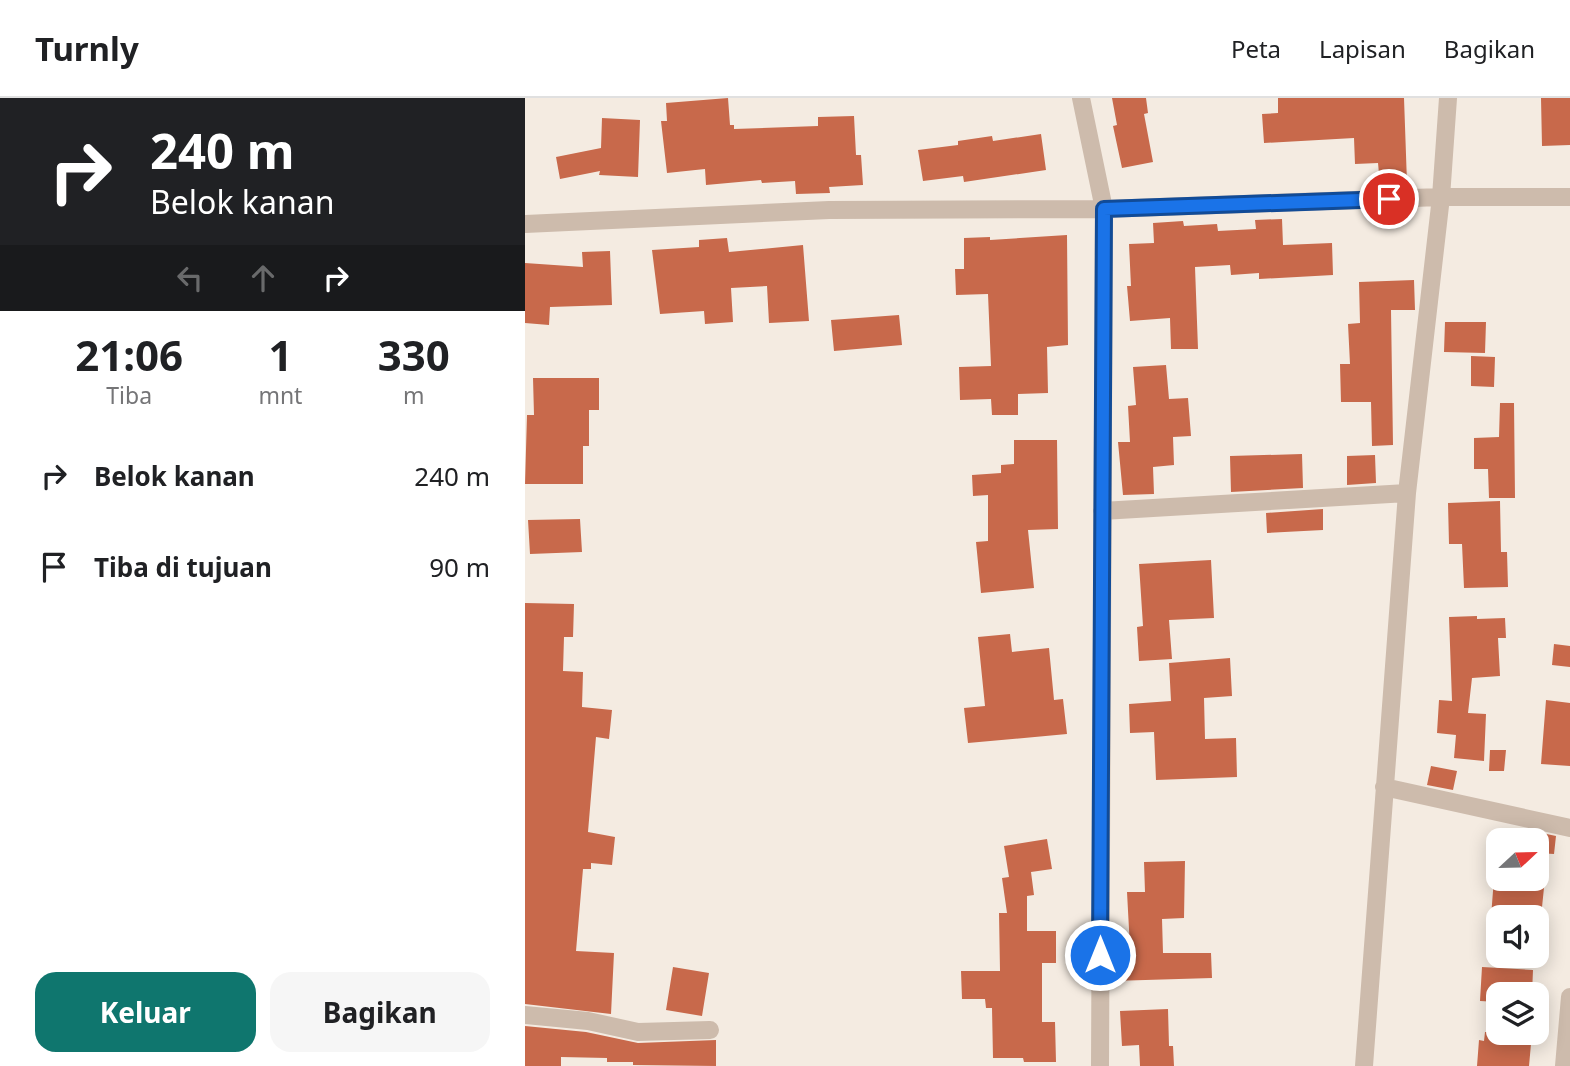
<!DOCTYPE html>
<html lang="id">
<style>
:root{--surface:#fff;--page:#f6f6f6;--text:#202124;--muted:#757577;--line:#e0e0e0;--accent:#0f766e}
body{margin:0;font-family:"Noto Sans",sans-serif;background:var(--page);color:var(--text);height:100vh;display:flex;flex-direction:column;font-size:26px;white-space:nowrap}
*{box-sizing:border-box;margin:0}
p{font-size:23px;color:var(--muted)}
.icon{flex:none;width:38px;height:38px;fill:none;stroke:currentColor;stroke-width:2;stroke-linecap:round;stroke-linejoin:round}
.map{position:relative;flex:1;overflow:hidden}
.panel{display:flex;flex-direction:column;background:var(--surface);width:525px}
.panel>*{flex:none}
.banner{background:#202124;color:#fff;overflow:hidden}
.needle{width:46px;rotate:68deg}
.buttons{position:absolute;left:961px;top:730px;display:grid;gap:14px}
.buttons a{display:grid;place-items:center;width:63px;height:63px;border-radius:14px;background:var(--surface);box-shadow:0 4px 18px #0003;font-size:35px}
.pin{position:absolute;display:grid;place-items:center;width:60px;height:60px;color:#fff;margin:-30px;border:4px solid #fff;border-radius:50%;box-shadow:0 2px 7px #0007}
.me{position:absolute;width:77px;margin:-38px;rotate:0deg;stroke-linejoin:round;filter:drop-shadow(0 0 5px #0008)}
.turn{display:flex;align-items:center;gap:24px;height:147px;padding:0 35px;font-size:32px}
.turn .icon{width:91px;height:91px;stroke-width:2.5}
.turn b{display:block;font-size:49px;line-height:60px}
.lanes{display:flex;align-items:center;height:66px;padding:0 35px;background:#0003;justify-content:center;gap:35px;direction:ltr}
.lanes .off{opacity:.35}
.eta{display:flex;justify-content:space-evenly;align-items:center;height:119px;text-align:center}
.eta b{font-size:42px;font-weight:700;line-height:49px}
.cta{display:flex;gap:14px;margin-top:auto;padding:14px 35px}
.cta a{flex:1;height:80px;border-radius:21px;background:var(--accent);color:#fff;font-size:28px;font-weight:700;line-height:80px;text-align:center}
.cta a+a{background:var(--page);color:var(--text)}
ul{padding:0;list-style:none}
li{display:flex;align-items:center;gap:21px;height:91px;padding:0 35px}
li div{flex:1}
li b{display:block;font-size:26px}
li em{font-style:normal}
header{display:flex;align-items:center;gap:42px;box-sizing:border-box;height:98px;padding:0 35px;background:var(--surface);border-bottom:2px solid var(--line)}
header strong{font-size:33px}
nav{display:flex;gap:38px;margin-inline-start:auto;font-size:24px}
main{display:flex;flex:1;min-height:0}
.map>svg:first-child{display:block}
.building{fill:#c8694b}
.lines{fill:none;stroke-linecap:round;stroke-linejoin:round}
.minor{stroke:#cdbbac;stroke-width:18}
.route-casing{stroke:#114b97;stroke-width:18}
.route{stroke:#1a73e8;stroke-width:12}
</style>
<header>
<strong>Turnly</strong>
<nav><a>Peta</a><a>Lapisan</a><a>Bagikan</a></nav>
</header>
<main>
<section class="panel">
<div class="banner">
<div class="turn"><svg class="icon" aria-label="right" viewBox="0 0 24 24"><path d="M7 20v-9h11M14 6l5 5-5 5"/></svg><div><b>240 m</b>Belok kanan</div></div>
<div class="lanes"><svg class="icon off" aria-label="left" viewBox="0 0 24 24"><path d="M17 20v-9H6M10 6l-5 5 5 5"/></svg><svg class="icon off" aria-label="ahead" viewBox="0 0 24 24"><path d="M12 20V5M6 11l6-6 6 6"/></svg><svg class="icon" aria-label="right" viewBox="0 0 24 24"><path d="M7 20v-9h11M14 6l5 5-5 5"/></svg></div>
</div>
<div class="eta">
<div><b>21:06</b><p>Tiba</p></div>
<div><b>1</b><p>mnt</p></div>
<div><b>330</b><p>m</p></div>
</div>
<ul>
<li><svg class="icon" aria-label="right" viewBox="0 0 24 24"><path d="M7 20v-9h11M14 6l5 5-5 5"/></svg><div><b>Belok kanan</b></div><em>240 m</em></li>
<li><svg class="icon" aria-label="arrive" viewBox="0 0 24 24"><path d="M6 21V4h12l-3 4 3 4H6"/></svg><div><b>Tiba di tujuan</b></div><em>90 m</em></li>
</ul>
<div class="cta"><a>Keluar</a><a>Bagikan</a></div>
</section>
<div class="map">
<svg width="1045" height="968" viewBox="0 0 1045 968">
<rect width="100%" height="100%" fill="#f4ebe1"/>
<!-- building -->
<path class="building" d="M203 0 205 27H209V31L293 28V19L329 18 331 57H336L338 87 304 89 305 95 271 96 270 83 237 85 236 82 181 87 180 71 142 75 136 23H142L141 5Z
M587 0H621L623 15 619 16 628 64 597 70 588 28 592 27Z
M753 0H879L882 85 855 86 853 65 830 66 829 40 739 45 737 16 753 15Z
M1016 0H1045V47L1017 48Z
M77 20 115 22 113 79 74 77 75 73 35 81 31 59 76 50Z
M516 36 521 72 439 84 438 78 398 83 393 52 433 47V43L467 38 468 43Z
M757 121 758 147 807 145 808 177 734 181V175L706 177 705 167 670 169 673 251H646L645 220 605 223 602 188H606L604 146 629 145 628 125 658 123 659 128 692 126 693 133 731 131 730 122Z
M542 137 543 247 522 249 523 295 493 296V317H467L466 301 435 302 434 269 466 268 463 196 431 197 430 171H439V140L465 139V142Z
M202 140 204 154 278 147 284 223 244 225 242 188 206 190 208 224 180 226 179 213 135 216 127 152 174 149V142Z
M85 153 87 207 25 209 24 227 0 225V165L58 169 57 154Z
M889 182 890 212H866L868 347 847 348 846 304H816L815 266H825L823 226 835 225 834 184Z
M374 217 377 247 309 253 306 222Z
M920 224H961L960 255 919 254Z
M946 258 970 259 969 289 946 288Z
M641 267 644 301 663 300 666 338 648 339 649 367 628 369 629 396 598 397 593 344H605L603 308 611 307 608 269Z
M8 280H74V312H64V348H58V386H0L2 317H9Z
M975 305H989L990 400H964L963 371H949V340L974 339Z
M489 342H532L533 431 503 432 509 490 456 495 451 444 463 443V397L448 398 447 377 476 375V367L489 366Z
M777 356 778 390 706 394 705 358Z
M850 357 851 385 822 387V358Z
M975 403 976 454H982L983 489 939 490 937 446H924L923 405Z
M798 411V432L742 435 741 415Z
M55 421 57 454 5 456 3 422Z
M686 462 689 520 644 522 647 561 614 563 612 529 618 528 614 466Z
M0 505 49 506 48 539H39L38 573 58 574 57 609 87 612 84 641 71 639 63 734 90 739 87 767 66 765V771H58L51 853 89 855 86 916 0 906Z
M952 518V521L980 520 981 540H973L975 578 947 580 943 615 961 616 959 663 929 660 931 637 912 635 914 602 927 603 924 519Z
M485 536 487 554 524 550 529 602 538 601 542 636 443 645 439 610 460 608 453 539Z
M1029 546 1045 548V569L1027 567Z
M705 560 707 598 679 600 680 641 711 640 712 679 631 682 629 634 605 635 604 606 646 603 644 565Z
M1021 602 1045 605V668L1016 666Z
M965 652H981L979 673H964Z
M906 668 932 673 928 692 902 687Z
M1012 734 1031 738 1029 756 1012 755Z
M522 741 527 771 506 774 509 797 502 798V833H531V865H517V924H530L531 964H499L498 960H468L467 910H461L460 901H437L436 873H475L474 815H482L477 780 484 779 479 748Z
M660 763 659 820 637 821 638 855H686L687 880 587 883V850H605L602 794H620L619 764Z
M969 780H1020L1016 819H966Z
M148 869 184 875 177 918 141 912Z
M957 869 1008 872 1007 896H973V904L955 903Z
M643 911 644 948H648L649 968H615L614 947 597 948 595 913Z
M0 928 61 934 113 945 191 942V968L108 967V964H82V960L36 959V968H0Z
M960 934H1001L1000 946H1006L1004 968H952L954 942 959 943Z"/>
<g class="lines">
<!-- minor -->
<path class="minor" d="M556 0 579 111 575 968
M0 126 304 112 579 111 916 99H1045
M577 413 882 395
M859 689 1045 730
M0 917 63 923 113 934 185 932
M839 968 882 395 916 99 923 0
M1039 968 1045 899"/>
</g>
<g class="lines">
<defs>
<path id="route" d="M575 857 579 111 864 101"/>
</defs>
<!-- route casing -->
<use href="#route" class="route-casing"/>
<!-- route -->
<use href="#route" class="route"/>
</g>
</svg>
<div class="buttons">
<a><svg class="needle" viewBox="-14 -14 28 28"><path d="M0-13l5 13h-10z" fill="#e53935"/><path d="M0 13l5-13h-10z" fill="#757577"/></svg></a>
<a><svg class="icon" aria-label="sound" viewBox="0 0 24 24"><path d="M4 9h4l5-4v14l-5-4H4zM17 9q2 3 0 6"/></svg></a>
<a><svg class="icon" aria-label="layers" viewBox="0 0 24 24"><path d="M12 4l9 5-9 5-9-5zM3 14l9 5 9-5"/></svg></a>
</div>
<div class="pin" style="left:864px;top:101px;background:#d93025"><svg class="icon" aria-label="arrive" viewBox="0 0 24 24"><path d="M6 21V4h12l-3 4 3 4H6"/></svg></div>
<svg class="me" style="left:575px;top:857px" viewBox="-20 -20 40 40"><circle r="17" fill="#1a73e8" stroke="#fff" stroke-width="3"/><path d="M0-11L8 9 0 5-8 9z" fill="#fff"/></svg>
</div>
</main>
